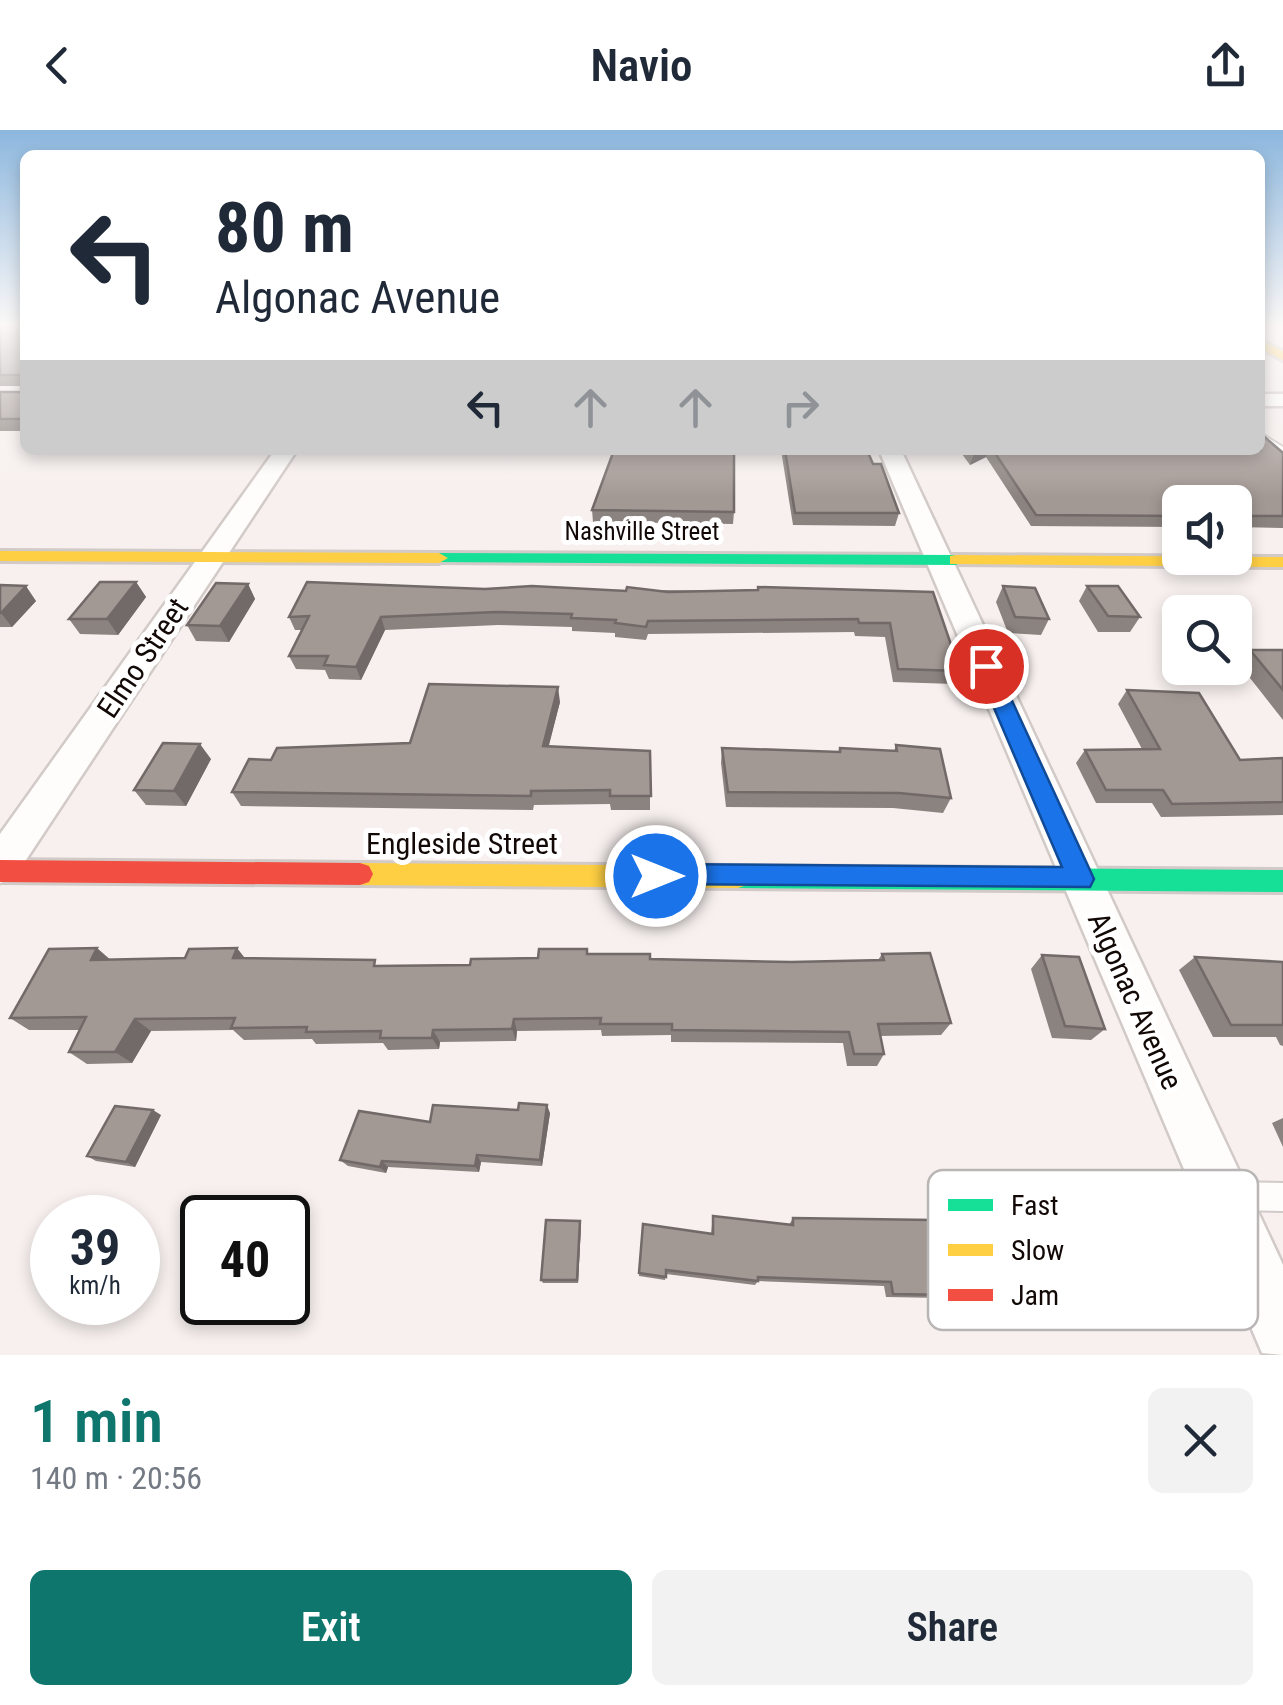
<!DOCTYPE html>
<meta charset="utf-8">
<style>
:root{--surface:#fff;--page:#f2f2f3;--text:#1f2937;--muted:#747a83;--accent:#0f766e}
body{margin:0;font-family:"Roboto Condensed",sans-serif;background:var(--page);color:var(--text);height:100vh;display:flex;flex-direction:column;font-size:38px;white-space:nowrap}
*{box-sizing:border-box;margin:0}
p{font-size:32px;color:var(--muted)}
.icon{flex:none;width:55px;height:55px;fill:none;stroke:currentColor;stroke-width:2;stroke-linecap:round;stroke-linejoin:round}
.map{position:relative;height:1225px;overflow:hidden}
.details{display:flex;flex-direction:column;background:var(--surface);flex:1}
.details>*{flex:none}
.guide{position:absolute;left:20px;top:20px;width:1245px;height:305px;border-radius:15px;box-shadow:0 5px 15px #0003;background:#fff;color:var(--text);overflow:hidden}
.fabs{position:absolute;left:1162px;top:355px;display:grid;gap:20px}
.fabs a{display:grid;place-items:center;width:90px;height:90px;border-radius:15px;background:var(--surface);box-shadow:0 5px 15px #0003;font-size:50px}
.speed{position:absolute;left:30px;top:1065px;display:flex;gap:20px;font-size:50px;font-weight:700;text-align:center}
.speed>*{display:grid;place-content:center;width:130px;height:130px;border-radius:50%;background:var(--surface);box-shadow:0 5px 15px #0003;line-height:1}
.speed small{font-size:25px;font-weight:400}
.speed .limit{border:5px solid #111;border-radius:15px;background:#fff;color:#111}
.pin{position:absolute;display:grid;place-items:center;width:85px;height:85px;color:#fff;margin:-42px;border:5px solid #fff;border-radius:50%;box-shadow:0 2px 10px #0007}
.me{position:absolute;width:110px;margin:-55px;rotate:90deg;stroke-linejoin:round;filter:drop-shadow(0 0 8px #0008)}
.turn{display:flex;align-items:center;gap:35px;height:210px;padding:0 30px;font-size:45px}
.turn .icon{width:130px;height:130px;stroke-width:2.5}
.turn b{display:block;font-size:70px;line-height:85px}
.lanes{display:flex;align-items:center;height:95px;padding:0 30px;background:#0003;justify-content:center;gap:50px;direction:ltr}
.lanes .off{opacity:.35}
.round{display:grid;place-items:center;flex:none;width:105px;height:105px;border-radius:15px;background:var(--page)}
.overview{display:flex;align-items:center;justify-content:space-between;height:170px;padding:0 30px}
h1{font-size:60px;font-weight:600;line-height:75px;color:var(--accent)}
.button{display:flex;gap:20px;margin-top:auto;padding:20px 30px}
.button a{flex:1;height:115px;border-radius:15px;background:var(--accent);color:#fff;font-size:40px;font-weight:600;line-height:115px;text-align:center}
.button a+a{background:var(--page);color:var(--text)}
header{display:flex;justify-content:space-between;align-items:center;height:130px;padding:0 30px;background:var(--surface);font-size:45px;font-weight:600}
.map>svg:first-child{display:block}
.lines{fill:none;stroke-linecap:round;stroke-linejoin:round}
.lane-casing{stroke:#d2cac7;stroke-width:4}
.street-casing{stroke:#d2cac7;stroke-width:5}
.fast-casing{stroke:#d2cac7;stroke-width:6}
.slow-casing{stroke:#d2cac7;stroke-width:6}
.jam-casing{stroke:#d2cac7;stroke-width:6}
.lane{fill:#fefdfc;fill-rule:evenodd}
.street{fill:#fefdfc;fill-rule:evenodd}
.fast{fill:#16e098;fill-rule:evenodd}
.slow{fill:#ffcf43;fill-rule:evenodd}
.jam{fill:#f24e42;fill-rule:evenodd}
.wall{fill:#8b837f}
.shaded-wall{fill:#716a68}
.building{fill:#a29894;stroke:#716a68;stroke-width:2.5}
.route{fill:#1a73e8;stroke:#114b97;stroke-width:2.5}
.labels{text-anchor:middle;stroke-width:10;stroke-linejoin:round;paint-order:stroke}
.far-street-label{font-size:25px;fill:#120906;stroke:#fff}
.street-label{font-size:30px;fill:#120906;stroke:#fff}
.key{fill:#fff;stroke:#b8b5b4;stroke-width:2.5}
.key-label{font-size:28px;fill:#120906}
</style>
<header><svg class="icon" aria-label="back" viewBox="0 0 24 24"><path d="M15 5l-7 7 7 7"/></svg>Navio<svg class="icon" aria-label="share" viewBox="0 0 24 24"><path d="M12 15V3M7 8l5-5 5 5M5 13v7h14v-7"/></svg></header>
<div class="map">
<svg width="1283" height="1225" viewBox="0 0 1283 1225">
<rect width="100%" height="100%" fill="#f7f0ee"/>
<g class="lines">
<defs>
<path id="lane" d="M1260 303 1283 317V325L1260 311Z
M1229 1052 1283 1053V1081L1229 1080 1219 1076 1215 1066 1219 1056Z"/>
<path id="street" d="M1260 264H1283V276H1260Z
M275 320H297L14 748 0 753V704Z
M879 320H901L1283 1135V1225L1262 1223Z"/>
<path id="fast" d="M439 423 956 425 965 430 956 435 433 432 430 428Z
M738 736 1283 740V762L738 758 729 755 725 747 729 739Z"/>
<path id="slow" d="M1260 210 1283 221V230L1260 218Z
M0 421 439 423 448 428 439 433 0 431Z
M956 425 1283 427V437L950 434V426Z
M360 733 738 736 747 739 751 747 747 755 738 758 360 755 351 752 347 744 351 736Z"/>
<path id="jam" d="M0 730 360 733 369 736 373 744 369 752 360 755 0 752Z"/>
</defs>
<!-- lane casing -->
<use href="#lane" class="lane-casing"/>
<!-- street casing -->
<use href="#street" class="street-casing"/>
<!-- fast casing -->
<use href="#fast" class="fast-casing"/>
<!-- slow casing -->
<use href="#slow" class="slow-casing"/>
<!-- jam casing -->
<use href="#jam" class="jam-casing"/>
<!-- lane -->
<use href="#lane" class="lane"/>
<!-- street -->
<use href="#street" class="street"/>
<!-- fast -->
<use href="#fast" class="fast"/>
<!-- slow -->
<use href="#slow" class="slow"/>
<!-- jam -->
<use href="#jam" class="jam"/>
</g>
<!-- wall -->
<path class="wall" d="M0 196H25V301H0V262H21V256H0Z
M781 320H867L899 383 895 396 793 395Z
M959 320H1260L1283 323V398L1235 397V372H1180V397L1031 396 986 327 970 335Z
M592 380 734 382 733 394 593 392Z
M136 452 146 467 118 505 80 504 69 489Z
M248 454 255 469 229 512 196 511 187 495Z
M0 455 36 471 12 497H0Z
M1003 456 1049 489 1041 505 1008 503 996 472Z
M1087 456 1140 487 1130 502H1098L1079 471Z
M485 459 933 462 960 541 954 554 893 552 885 507 855 506 854 502 648 504 646 510 615 507V503L572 501V497L498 495 385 500 361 550 329 549 325 540 296 539 289 526 303 500H295L289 487Z
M1250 520H1283V590L1239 534Z
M1127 560 1240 630 1283 628V685L1161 687 1152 673H1096L1076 633 1085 620 1142 619 1118 574Z
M560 572 548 617 650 621V680H611L610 674 534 675 533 680 241 676 232 662 271 630 410 613Z
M896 615 951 668 943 683 893 678 726 677 721 633 722 618 838 622 840 618 894 621Z
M211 629 186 676 146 675 134 660Z
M588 824 650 829 791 832 878 830 882 824 951 893 941 905 880 906 884 924 877 936H847L843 913 671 912V905L602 906 601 900 517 901 516 911 440 912 439 919 388 920 383 913 316 914 312 909 244 910 233 900 151 901 132 933 87 934 69 922 80 900H29L10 888 110 830 245 828 378 836 470 835Z
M1042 825 1105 899 1091 910 1052 908 1031 839Z
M1195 827 1283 832V916L1280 915 1276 907H1213L1179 840Z
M550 983 542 1036 481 1032 479 1042 388 1037 386 1043 348 1036 340 1030 430 992Z
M161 985 135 1037 96 1031 87 1026Z
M1283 988V1017L1272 993Z
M713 1086 789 1095 793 1088 950 1165 942 1168 886 1167 884 1156 758 1151 755 1155 666 1144 665 1150 639 1146 643 1094 711 1104Z
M581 1095 578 1153H543L541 1150Z"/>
<!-- shaded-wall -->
<path class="shaded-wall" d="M982 320H988L986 327 970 335 974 324Z
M136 452 146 467 118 505 107 489Z
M248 454 255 469 229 512 220 496Z
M26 456 36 471 12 497 1 483Z
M381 487 385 500 361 550 356 537Z
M558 557 560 572 545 631 543 616Z
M200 614 211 629 186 676 174 661Z
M97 818 113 832 91 830Z
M237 818 248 832 233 828Z
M135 889 151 901 132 933 115 922Z
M514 889 517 901 516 911 512 899Z
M433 900 440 912 439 919 432 908Z
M547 975 550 983 542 1036 540 1030Z
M153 980 161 985 135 1037 126 1032Z
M477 1025 481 1032 479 1042 475 1036Z
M382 1031 388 1037 386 1043 380 1037Z
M580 1091 581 1095 578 1153 577 1150Z"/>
<!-- building -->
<path class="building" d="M0 196H25V289H0V262H21V245H0Z
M1260 303 1283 323V386H1235V372H1180V386L1036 385 993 320H1260Z
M614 320H734V382L592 380Z
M785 320H867L873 334H881L899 383H795Z
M100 452H136L107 489H69Z
M307 452 485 459 532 456 626 461 627 457 668 462 758 460V457L933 462 960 541 898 539 890 493H859L858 489 648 491 646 497 615 493 616 490 571 488 572 484 496 482 381 487 356 537 324 535 328 526H289L309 486 289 487Z
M216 453 248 454 220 496 187 495Z
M0 455 26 456 1 483H0Z
M1003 456 1035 458 1049 489 1015 487Z
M1087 456H1118L1140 487 1108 486Z
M1250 520H1283V560Z
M429 554 558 557 543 616 650 621 651 666H610V660L531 661V666L232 662 249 629 271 630 277 618 410 613Z
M1127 560 1199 563 1240 630 1283 628V672L1172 674 1163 660H1106L1085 620 1160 619Z
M163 613 200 614 174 661 134 660Z
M896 615 940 619 951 668 899 663 728 662 722 618 840 622V618L897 621Z
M97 818 91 830 185 828 189 819 237 818 233 828 375 830 374 836 470 835 471 829 538 828 539 819H587V824H650V829L791 832 884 830 882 824 930 823 951 893 878 894 884 924H854L849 902 672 900V894H600L601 888 514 889 512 899 433 900 432 908H380L381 901 306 902 307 897 231 898 235 888 135 889 115 922H69L86 887 10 888 49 819Z
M1042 825 1079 827 1105 899 1065 896Z
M1195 827 1283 832V895H1231Z
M519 973 547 975 540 1030 477 1025 475 1036 382 1031 380 1037 340 1030 359 981 430 992 433 975 518 980Z
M115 976 153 980 126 1032 87 1026Z
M713 1086 793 1095V1088L933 1090 950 1165 893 1164 891 1152 758 1147V1151L666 1140V1147L639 1143 643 1094 713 1104Z
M546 1090 580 1091 577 1150H541Z"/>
<!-- sky -->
<linearGradient id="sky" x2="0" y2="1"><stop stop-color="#8cb7de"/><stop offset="0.53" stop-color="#fbf8f7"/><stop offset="1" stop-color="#fbf8f7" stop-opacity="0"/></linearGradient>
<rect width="1283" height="368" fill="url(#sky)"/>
<!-- route -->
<path class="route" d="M986 529 996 536 1094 749 1090 757 647 754 643 746 647 738 656 734 1062 737 976 536Z"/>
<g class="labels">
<!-- far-street labels -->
<g class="far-street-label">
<text x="642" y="410">Nashville Street</text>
</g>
<!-- street labels -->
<g class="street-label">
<text transform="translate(143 528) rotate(-56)" y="10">Elmo Street</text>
<text x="462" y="724">Engleside Street</text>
<text transform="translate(1135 871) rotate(66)" y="10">Algonac Avenue</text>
</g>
</g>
<!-- legend -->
<rect x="928" y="1040" width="330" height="160" rx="15" class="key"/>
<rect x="948" y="1069" width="45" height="12" fill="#16e098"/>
<rect x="948" y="1114" width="45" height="12" fill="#ffcf43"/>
<rect x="948" y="1159" width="45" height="12" fill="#f24e42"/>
<g class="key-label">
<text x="1011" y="1085">Fast</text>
<text x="1011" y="1130">Slow</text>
<text x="1011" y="1175">Jam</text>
</g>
</svg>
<div class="fabs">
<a><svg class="icon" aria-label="sound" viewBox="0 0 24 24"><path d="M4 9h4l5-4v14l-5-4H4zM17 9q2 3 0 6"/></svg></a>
<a><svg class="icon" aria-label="search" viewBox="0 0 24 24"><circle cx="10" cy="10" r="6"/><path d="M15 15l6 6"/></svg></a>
</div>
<div class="speed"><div>39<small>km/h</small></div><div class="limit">40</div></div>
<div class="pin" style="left:986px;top:536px;background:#d93025"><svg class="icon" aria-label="arrive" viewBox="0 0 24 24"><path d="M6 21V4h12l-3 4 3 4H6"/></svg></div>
<svg class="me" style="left:656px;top:746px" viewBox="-20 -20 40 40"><circle r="17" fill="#1a73e8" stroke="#fff" stroke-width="3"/><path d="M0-11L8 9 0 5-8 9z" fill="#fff"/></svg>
<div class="guide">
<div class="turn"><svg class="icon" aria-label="left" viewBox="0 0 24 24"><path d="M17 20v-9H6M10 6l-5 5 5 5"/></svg><div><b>80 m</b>Algonac Avenue</div></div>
<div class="lanes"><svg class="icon" aria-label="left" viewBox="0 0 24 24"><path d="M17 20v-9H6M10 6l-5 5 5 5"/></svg><svg class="icon off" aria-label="ahead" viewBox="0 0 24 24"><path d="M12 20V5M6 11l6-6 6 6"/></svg><svg class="icon off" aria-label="ahead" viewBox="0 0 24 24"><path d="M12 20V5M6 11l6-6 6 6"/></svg><svg class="icon off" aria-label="right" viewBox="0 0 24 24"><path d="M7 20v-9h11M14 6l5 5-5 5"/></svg></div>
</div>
</div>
<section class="details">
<div class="overview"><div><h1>1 min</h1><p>140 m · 20:56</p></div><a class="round"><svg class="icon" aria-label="close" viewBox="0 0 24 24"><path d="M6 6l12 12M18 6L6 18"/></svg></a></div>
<div class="button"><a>Exit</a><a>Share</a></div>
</section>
